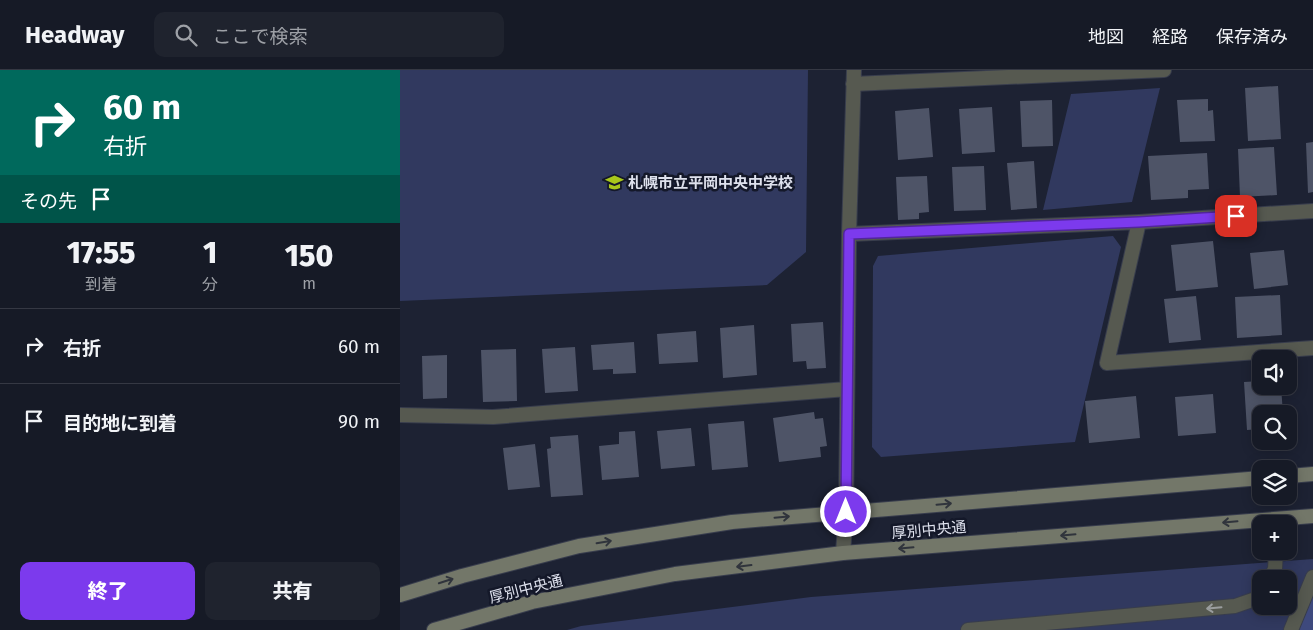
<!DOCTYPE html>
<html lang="ja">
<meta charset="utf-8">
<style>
:root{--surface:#161a26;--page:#1f232e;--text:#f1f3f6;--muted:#9ea1a7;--line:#353843;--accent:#7c3aed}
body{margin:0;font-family:"Fira Sans","Noto Sans JP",sans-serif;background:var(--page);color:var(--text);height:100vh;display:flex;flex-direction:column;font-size:19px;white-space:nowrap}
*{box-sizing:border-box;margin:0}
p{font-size:16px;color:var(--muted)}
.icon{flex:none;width:28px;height:28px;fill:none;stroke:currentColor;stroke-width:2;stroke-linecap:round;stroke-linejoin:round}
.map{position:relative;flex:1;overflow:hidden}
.drawer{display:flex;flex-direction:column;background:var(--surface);width:400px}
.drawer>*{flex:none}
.top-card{background:#00695c;color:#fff;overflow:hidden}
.buttons{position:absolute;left:852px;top:280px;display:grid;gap:10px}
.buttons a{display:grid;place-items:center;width:45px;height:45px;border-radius:10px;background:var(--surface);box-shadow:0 2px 12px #0003,0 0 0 1px var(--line);font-size:25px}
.pin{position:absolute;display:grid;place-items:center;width:42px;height:42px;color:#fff;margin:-21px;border-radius:10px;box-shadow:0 2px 8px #0006}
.me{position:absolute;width:55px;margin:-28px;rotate:0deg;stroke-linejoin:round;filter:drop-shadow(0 0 4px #0008)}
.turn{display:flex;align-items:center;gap:18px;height:105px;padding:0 20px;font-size:22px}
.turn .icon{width:65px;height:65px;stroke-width:2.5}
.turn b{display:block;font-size:35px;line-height:42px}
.then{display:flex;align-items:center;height:48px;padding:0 20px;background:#0003;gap:10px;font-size:19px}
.eta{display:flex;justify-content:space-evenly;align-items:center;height:85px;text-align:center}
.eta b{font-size:30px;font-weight:800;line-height:35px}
.button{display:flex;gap:10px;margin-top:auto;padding:10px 20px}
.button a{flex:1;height:58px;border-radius:10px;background:var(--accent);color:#fff;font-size:20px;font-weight:800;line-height:58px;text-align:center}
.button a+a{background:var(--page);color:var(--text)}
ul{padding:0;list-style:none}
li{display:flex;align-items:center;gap:15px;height:75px;padding:0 20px;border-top:1px solid var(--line)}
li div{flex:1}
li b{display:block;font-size:19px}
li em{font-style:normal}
header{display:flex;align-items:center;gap:30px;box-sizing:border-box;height:70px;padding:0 25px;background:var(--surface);border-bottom:1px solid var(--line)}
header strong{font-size:24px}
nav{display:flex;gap:28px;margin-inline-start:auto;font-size:18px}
.search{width:350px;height:45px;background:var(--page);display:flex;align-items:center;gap:12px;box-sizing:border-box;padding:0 18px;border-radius:10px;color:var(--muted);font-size:19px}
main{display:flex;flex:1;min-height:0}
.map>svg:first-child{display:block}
.green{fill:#31395f;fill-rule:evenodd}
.forest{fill:#3e497d}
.building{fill:#4e5467}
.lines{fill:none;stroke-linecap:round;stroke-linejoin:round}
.service-casing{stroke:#383d4d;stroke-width:16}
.minor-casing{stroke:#383d4d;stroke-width:16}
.secondary-casing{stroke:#383d4d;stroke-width:16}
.service{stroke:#565950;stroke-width:14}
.minor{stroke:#565950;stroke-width:14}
.secondary{stroke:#737769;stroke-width:14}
.oneway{stroke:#30343c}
.oneway2{stroke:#9a9d9e}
.route-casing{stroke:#51269a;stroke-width:12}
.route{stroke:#7c3aed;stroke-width:9}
.labels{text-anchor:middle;stroke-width:5;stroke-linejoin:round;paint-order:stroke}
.poi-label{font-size:15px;font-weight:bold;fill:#dee1ed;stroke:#141829;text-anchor:start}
.street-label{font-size:15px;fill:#dee1ed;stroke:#141829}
</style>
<header>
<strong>Headway</strong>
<div class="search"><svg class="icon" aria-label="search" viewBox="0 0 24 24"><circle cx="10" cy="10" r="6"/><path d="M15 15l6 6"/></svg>ここで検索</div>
<nav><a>地図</a><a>経路</a><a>保存済み</a></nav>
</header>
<main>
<section class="drawer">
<div class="top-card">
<div class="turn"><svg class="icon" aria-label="right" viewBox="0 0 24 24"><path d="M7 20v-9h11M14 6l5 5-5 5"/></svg><div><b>60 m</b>右折</div></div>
<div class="then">その先<svg class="icon" aria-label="arrive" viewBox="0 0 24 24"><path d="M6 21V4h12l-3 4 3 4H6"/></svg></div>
</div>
<div class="eta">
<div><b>17:55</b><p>到着</p></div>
<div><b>1</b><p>分</p></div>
<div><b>150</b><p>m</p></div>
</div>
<ul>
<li><svg class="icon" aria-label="right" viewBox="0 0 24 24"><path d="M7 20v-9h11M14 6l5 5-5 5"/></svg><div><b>右折</b></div><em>60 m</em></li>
<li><svg class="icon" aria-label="arrive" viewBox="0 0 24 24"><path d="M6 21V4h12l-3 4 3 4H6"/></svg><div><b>目的地に到着</b></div><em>90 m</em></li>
</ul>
<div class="button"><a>終了</a><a>共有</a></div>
</section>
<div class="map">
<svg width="913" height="560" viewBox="0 0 913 560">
<rect width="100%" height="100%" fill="#1d2233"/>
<!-- green -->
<path class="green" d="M0 0H408L406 182 367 215 0 231Z
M760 18 732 132 643 140 671 24Z
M713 166 721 177 675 372 481 387 472 377 473 196 478 186Z
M913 489V560H167L181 556 411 527ZM861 509H889V536H861Z"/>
<!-- forest -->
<path class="forest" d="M913 526V560H899L902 550Z"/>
<!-- building -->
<path class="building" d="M878 16 881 69 848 71 845 18Z
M808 29V41L813 40 815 71 780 72 777 30Z
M652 30 653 76 622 77 620 31Z
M592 37 595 82 562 84 559 39Z
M529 38 533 87 498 90 495 41Z
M913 72V122L908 123 906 73Z
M874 77 877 125 840 127 838 79Z
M807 83 809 119 788 120V128L751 130 748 86Z
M634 91 637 138 611 140 607 93Z
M584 96 586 140 554 141 552 97Z
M527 106 529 142 519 143V149L498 150 496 107Z
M813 171 818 217 776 221 771 175Z
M884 180 888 215 854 219 850 183Z
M880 225 882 265 837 268 835 227Z
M796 226 801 270 769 273 764 229Z
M423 252 426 298 407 299 406 291 393 292 391 254Z
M354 255 357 305 323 308 320 258Z
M296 261 298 292 259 294 257 264Z
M234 272 236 303 213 304V299L193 300 191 275Z
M175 277 178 321 145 323 142 279Z
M116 279 117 331 83 332 81 280Z
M47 285V328L23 329 22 286Z
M861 311V316H881L883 344H861V359L847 360 844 312Z
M813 324 816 363 778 366 775 327Z
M736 326 740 368 689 373 685 331Z
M414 342 415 349 423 348 427 376 420 377 421 387 379 392 373 348Z
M344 351 348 397 312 400 308 354Z
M291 358 295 396 261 399 257 361Z
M235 361 239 407 202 410 199 376 219 374V362Z
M178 365 183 425 151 427 147 379 151 378 150 367Z
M135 374 140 417 108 420 103 378Z"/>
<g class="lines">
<defs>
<path id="service" d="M870 509 875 499 876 481
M568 560 835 536 861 527
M891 560 913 507"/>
<path id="minor" d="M453 14 764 0
M739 152 707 293 913 278
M449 164 739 152 913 141
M0 345 93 347 447 319
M443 483 446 442 449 164 454 0"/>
<path id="secondary" d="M889 406 913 404
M0 525 62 506 179 476 332 452 861 408
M34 560 132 532 275 504 443 483 913 446"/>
</defs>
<!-- service casing -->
<use href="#service" class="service-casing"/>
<!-- minor casing -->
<use href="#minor" class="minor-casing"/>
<!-- secondary casing -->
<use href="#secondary" class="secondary-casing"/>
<!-- service -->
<use href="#service" class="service"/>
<!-- minor -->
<use href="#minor" class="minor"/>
<!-- secondary -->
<use href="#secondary" class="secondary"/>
</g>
<!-- one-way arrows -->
<defs><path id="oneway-shaft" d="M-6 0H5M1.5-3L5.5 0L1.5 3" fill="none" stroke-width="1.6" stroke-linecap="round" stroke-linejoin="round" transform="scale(1.25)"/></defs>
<g class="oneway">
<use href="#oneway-shaft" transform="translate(544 434) rotate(-5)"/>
<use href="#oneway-shaft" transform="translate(382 447) rotate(-5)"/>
<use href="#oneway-shaft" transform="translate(830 452) rotate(175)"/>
<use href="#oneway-shaft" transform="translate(668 465) rotate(175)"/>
<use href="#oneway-shaft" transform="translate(204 472) rotate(-9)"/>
<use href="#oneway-shaft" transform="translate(506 478) rotate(175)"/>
<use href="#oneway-shaft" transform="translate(344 496) rotate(173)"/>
<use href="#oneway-shaft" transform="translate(46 511) rotate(-18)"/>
</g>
<use class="oneway2" href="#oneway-shaft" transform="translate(814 538) rotate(175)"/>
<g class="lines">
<defs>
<path id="route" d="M446 442 449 164 739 152 836 146"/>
</defs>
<!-- route casing -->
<use href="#route" class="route-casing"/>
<!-- route -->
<use href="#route" class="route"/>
</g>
<!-- icons -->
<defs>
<symbol id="school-bare" viewBox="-9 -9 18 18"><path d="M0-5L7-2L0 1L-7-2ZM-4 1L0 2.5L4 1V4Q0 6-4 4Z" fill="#a8c71b" stroke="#141829" stroke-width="2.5" paint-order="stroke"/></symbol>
</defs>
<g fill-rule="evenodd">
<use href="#school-bare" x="202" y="100" width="25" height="25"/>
</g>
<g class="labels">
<!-- poi labels -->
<g class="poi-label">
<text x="228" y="118">札幌市立平岡中央中学校</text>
</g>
<!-- street labels -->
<g class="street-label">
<text transform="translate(529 460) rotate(-5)" y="5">厚別中央通</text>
<text transform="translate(126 519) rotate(-14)" y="5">厚別中央通</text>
</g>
</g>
</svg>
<div class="buttons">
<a><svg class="icon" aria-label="sound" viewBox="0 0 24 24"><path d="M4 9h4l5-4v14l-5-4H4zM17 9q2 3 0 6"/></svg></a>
<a><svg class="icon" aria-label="search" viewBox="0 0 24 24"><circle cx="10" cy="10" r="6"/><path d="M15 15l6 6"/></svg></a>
<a><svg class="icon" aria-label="layers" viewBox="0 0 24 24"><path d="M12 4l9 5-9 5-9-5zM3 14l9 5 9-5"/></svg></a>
<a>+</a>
<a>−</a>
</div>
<div class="pin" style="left:836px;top:146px;background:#d93025"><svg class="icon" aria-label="arrive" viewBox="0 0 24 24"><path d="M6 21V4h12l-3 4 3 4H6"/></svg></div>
<svg class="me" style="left:446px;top:442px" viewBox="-20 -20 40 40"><circle r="17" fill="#7c3aed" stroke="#fff" stroke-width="3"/><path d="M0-11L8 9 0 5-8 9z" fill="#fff"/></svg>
</div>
</main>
